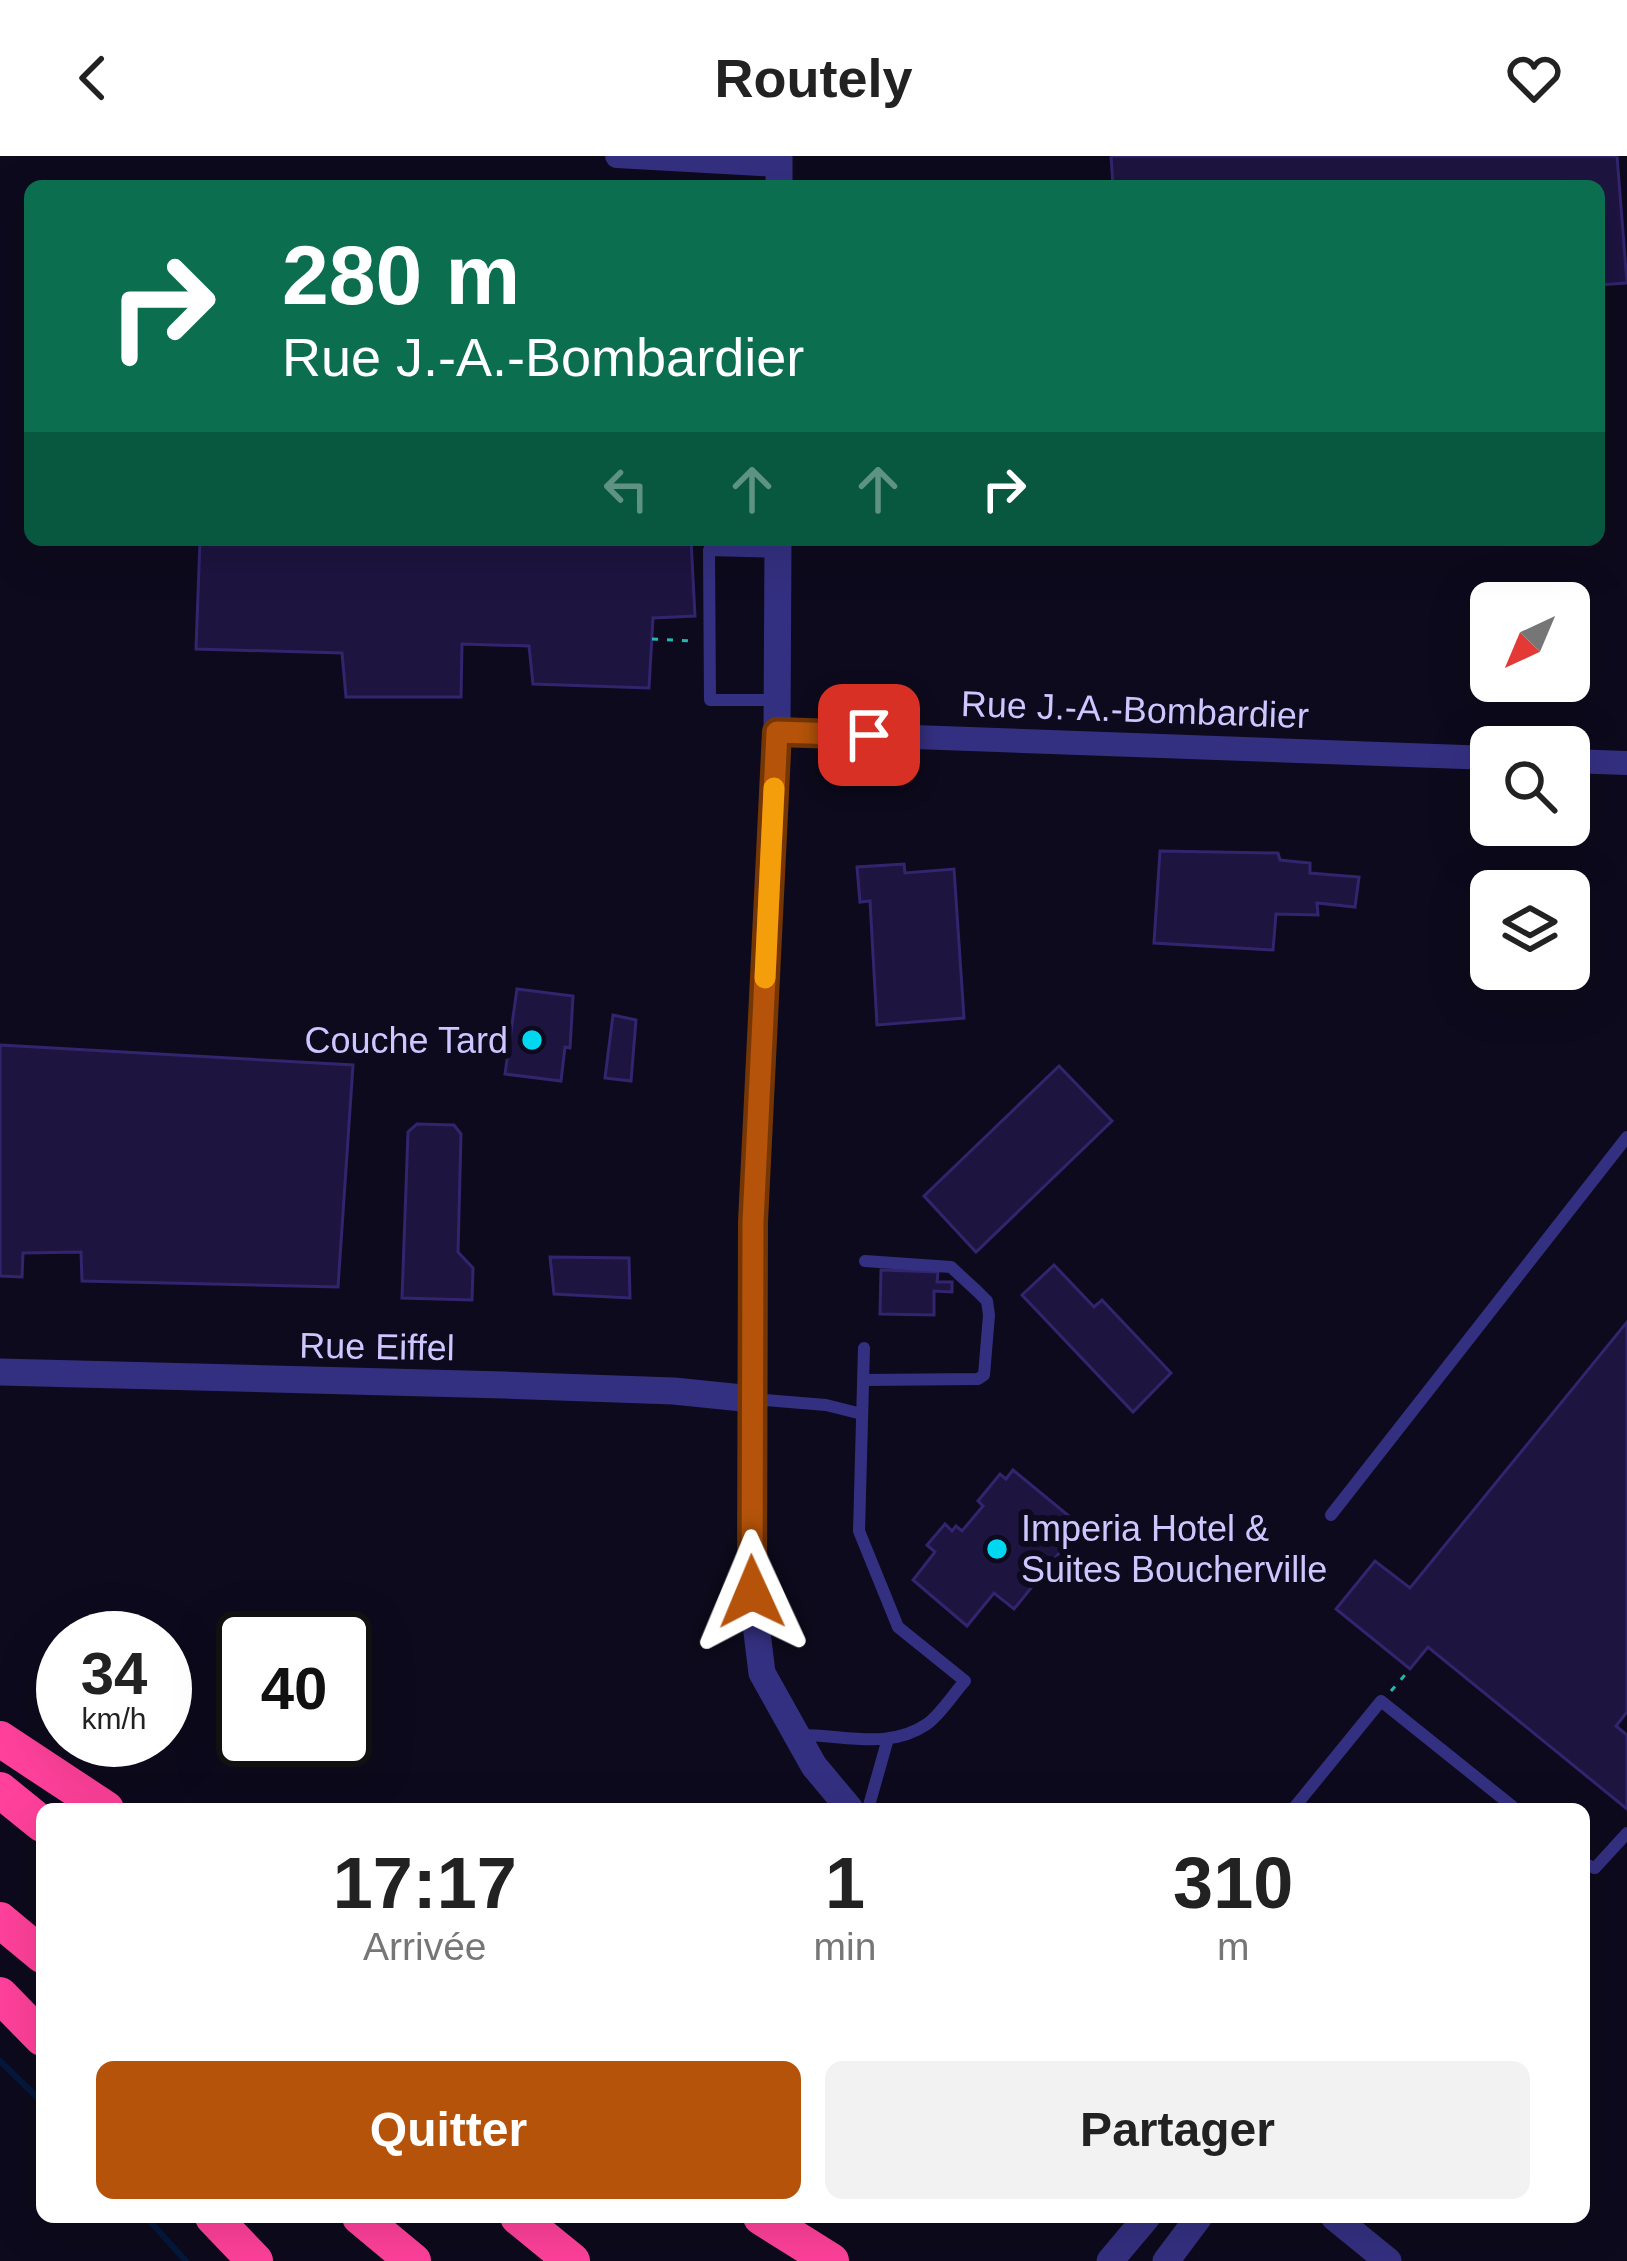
<!DOCTYPE html>
<html lang="fr">
<meta charset="utf-8">
<style>
:root{--surface:#fff;--page:#f2f2f2;--text:#222;--muted:#767676;--accent:#b45309}
body{margin:0;font-family:Arial,sans-serif;background:var(--page);color:var(--text);height:100vh;display:flex;flex-direction:column;font-size:45px;white-space:nowrap}
*{box-sizing:border-box;margin:0}
p{font-size:39px;color:var(--muted)}
.icon{flex:none;width:66px;height:66px;fill:none;stroke:currentColor;stroke-width:2;stroke-linecap:round;stroke-linejoin:round}
.map{position:relative;flex:1;overflow:hidden}
.panel{position:absolute;left:36px;top:1647px;width:1554px;height:420px;display:flex;flex-direction:column;background:var(--surface);border-radius:18px;box-shadow:0 12px 48px #0002}
.panel>*{flex:none}
.hud{position:absolute;left:24px;top:24px;width:1581px;height:366px;border-radius:18px;box-shadow:0 12px 48px #0002;background:#0b6e4f;color:#fff;overflow:hidden}
.needle{width:78px;rotate:224deg}
.fabs{position:absolute;left:1470px;top:426px;display:grid;gap:24px}
.fabs a{display:grid;place-items:center;width:120px;height:120px;border-radius:18px;background:var(--surface);box-shadow:0 12px 48px #0002;font-size:60px}
.speed{position:absolute;left:36px;top:1455px;display:flex;gap:24px;font-size:60px;font-weight:700;text-align:center}
.speed>*{display:grid;place-content:center;width:156px;height:156px;border-radius:50%;background:var(--surface);box-shadow:0 12px 48px #0002;line-height:1}
.speed small{font-size:30px;font-weight:400}
.speed .limit{border:6px solid #111;border-radius:18px;background:#fff;color:#111}
.pin{position:absolute;display:grid;place-items:center;width:102px;height:102px;color:#fff;margin:-51px;border-radius:24px;box-shadow:0 6px 18px #0006}
.me{position:absolute;width:132px;margin:-66px;rotate:359deg;stroke-linejoin:round;filter:drop-shadow(0 0 9px #0008)}
.turn{display:flex;align-items:center;gap:42px;height:252px;padding:0 60px;font-size:54px}
.turn .icon{width:156px;height:156px;stroke-width:2.5}
.turn b{display:block;font-size:84px;line-height:102px}
.lanes{display:flex;align-items:center;height:114px;padding:0 60px;background:#0003;justify-content:center;gap:60px;direction:ltr}
.lanes .off{opacity:.35}
.eta{display:flex;justify-content:space-evenly;align-items:center;height:204px;text-align:center}
.eta b{font-size:72px;font-weight:600;line-height:84px}
.primary-button{display:flex;gap:24px;margin-top:auto;padding:24px 60px}
.primary-button a{flex:1;height:138px;border-radius:18px;background:var(--accent);color:#fff;font-size:48px;font-weight:600;line-height:138px;text-align:center}
.primary-button a+a{background:var(--page);color:var(--text)}
header{display:flex;justify-content:space-between;align-items:center;height:156px;padding:0 60px;background:var(--surface);font-size:54px;font-weight:600}
.map>svg:first-child{display:block}
.lines{fill:none;stroke-linecap:round;stroke-linejoin:round}
.stream{stroke:#04183c;stroke-width:6}
.building{fill:#1d1440;stroke:#33246e;stroke-width:3}
.path{stroke:#22b7af;stroke-width:3;stroke-dasharray:6 9;stroke-linecap:butt}
.service{stroke:#343081;stroke-width:12}
.minor{stroke:#343081;stroke-width:24}
.tertiary{stroke:#343081;stroke-width:27}
.motorway{stroke:#ff419b;stroke-width:36}
.route-casing{stroke:#753606;stroke-width:30}
.route{stroke:#b45309;stroke-width:21}
.slow{stroke:#f59e0b;stroke-width:21}
.poi-dot{fill:#00d8f1;stroke:#0d0a1d;stroke-width:4.5}
.labels{text-anchor:middle;stroke-width:12;stroke-linejoin:round;paint-order:stroke}
.street-label{font-size:36px;fill:#cdc6ff;stroke:#0d0a1d}
.poi-label{font-size:36px;fill:#cdc6ff;stroke:#0d0a1d;text-anchor:end}
</style>
<header><svg class="icon" aria-label="back" viewBox="0 0 24 24"><path d="M15 5l-7 7 7 7"/></svg>Routely<svg class="icon" aria-label="heart" viewBox="0 0 24 24"><path d="M12 20l-8-8c-3-5 5-10 8-4 3-6 11-1 8 4z"/></svg></header>
<div class="map">
<svg width="1627" height="2105" viewBox="0 0 1627 2105">
<rect width="100%" height="100%" fill="#0d0a1d"/>
<g class="lines">
<!-- stream -->
<path class="stream" d="M0 1905 42 1946
M146 2061 186 2105"/>
</g>
<!-- building -->
<path class="building" d="M1111 0H1617L1627 127 1599 129V30H1113Z
M200 384H691L695 460 653 462 649 532 533 528 529 490 462 488 461 541H346L342 497 196 493Z
M1160 695 1278 697 1280 704 1310 707V717L1359 721 1355 751 1317 747 1318 759 1276 758 1273 794 1154 787Z
M904 708 905 717 954 713 964 862 877 869 870 745 860 746 857 711Z
M517 833 573 840 570 892 565 891 561 925 505 918Z
M613 859 636 864 631 925 605 922Z
M0 889 353 909 338 1131 82 1125 81 1096 23 1097 22 1121 0 1120Z
M1059 910 1112 965 976 1096 924 1040Z
M417 968 454 969 461 978 458 1096 473 1112 472 1144 402 1142 408 976Z
M550 1101 629 1102 630 1142 554 1138Z
M1054 1109 1094 1151 1102 1144 1171 1217 1133 1256 1022 1139Z
M881 1114 938 1116 937 1126H952V1136L934 1135V1159L880 1158Z
M1627 1166V1556L1616 1570 1627 1579V1653L1428 1491 1410 1513 1336 1453 1375 1405 1410 1432Z
M1013 1314 1081 1370 1014 1453 994 1437 967 1470 913 1424 935 1396 927 1389 945 1368 952 1375 956 1370 962 1375 983 1350 978 1345 1000 1318 1006 1323Z"/>
<g class="lines">
<!-- path -->
<path class="path" d="M652 483 692 485
M1391 1535 1410 1513"/>
<!-- service -->
<path class="service" d="M776 544H710L709 394 778 396
M864 1224 978 1223 984 1219 989 1159 987 1145 977 1135 951 1111 865 1105
M752 1243 826 1249 862 1258
M1331 1359 1627 981
M798 1579C842 1578 888 1595 927 1568 941 1558 953 1538 965 1525L898 1471 859 1375 864 1192
M868 1653 887 1586
M1293 1653 1381 1545 1512 1650
M1584 1708 1595 1712 1627 1677"/>
<!-- minor -->
<path class="minor" d="M617 0 779 9
M777 576 1491 602
M1569 605 1627 607"/>
<!-- tertiary -->
<path class="tertiary" d="M779 30V0
M778 384 777 576 753 1066 752 1436 762 1517 814 1610 850 1653
M0 1216 504 1229 674 1235 752 1243
M1334 2061 1388 2105
M1110 2105 1147 2061
M1166 2105 1199 2061"/>
<!-- motorway -->
<path class="motorway" d="M0 1583 106 1653
M0 1634 42 1668
M0 1764 42 1799
M0 1839 42 1882
M213 2061 255 2105
M360 2061 413 2105
M518 2061 572 2105
M761 2061 831 2105"/>
</g>
<g class="lines">
<defs>
<path id="route" d="M752 1436 753 1066 777 576 869 579"/>
</defs>
<!-- route casing -->
<use href="#route" class="route-casing"/>
<!-- route -->
<use href="#route" class="route"/>
<!-- slow -->
<path class="slow" d="M765 822 774 632"/>
</g>
<!-- markers -->
<g class="poi-dot">
<circle cx="532" cy="884" r="12"/>
<circle cx="997" cy="1393" r="12"/>
</g>
<g class="labels">
<!-- street labels -->
<g class="street-label">
<text transform="translate(1135 553) rotate(2)" y="13">Rue J.-A.-Bombardier</text>
<text transform="translate(377 1190) rotate(1)" y="13">Rue Eiffel</text>
</g>
<!-- poi labels -->
<g class="poi-label">
<text x="508" y="897">Couche Tard</text>
<text x="1021" y="1385" text-anchor="start">Imperia Hotel &amp;<tspan x="1021" dy="41">Suites Boucherville</tspan></text>
</g>
</g>
</svg>
<div class="fabs">
<a><svg class="needle" viewBox="-14 -14 28 28"><path d="M0-13l5 13h-10z" fill="#e53935"/><path d="M0 13l5-13h-10z" fill="#767676"/></svg></a>
<a><svg class="icon" aria-label="search" viewBox="0 0 24 24"><circle cx="10" cy="10" r="6"/><path d="M15 15l6 6"/></svg></a>
<a><svg class="icon" aria-label="layers" viewBox="0 0 24 24"><path d="M12 4l9 5-9 5-9-5zM3 14l9 5 9-5"/></svg></a>
</div>
<div class="speed"><div>34<small>km/h</small></div><div class="limit">40</div></div>
<div class="pin" style="left:869px;top:579px;background:#d93025"><svg class="icon" aria-label="arrive" viewBox="0 0 24 24"><path d="M6 21V4h12l-3 4 3 4H6"/></svg></div>
<svg class="me" style="left:752px;top:1436px" viewBox="-20 -20 40 40"><path d="M0-17L14 15 0 8-14 15z" fill="#b45309" stroke="#fff" stroke-width="4"/></svg>
<div class="hud">
<div class="turn"><svg class="icon" aria-label="right" viewBox="0 0 24 24"><path d="M7 20v-9h11M14 6l5 5-5 5"/></svg><div><b>280 m</b>Rue J.-A.-Bombardier</div></div>
<div class="lanes"><svg class="icon off" aria-label="left" viewBox="0 0 24 24"><path d="M17 20v-9H6M10 6l-5 5 5 5"/></svg><svg class="icon off" aria-label="ahead" viewBox="0 0 24 24"><path d="M12 20V5M6 11l6-6 6 6"/></svg><svg class="icon off" aria-label="ahead" viewBox="0 0 24 24"><path d="M12 20V5M6 11l6-6 6 6"/></svg><svg class="icon" aria-label="right" viewBox="0 0 24 24"><path d="M7 20v-9h11M14 6l5 5-5 5"/></svg></div>
</div>
<section class="panel">
<div class="eta">
<div><b>17:17</b><p>Arrivée</p></div>
<div><b>1</b><p>min</p></div>
<div><b>310</b><p>m</p></div>
</div>
<div class="primary-button"><a>Quitter</a><a>Partager</a></div>
</section>
</div>
